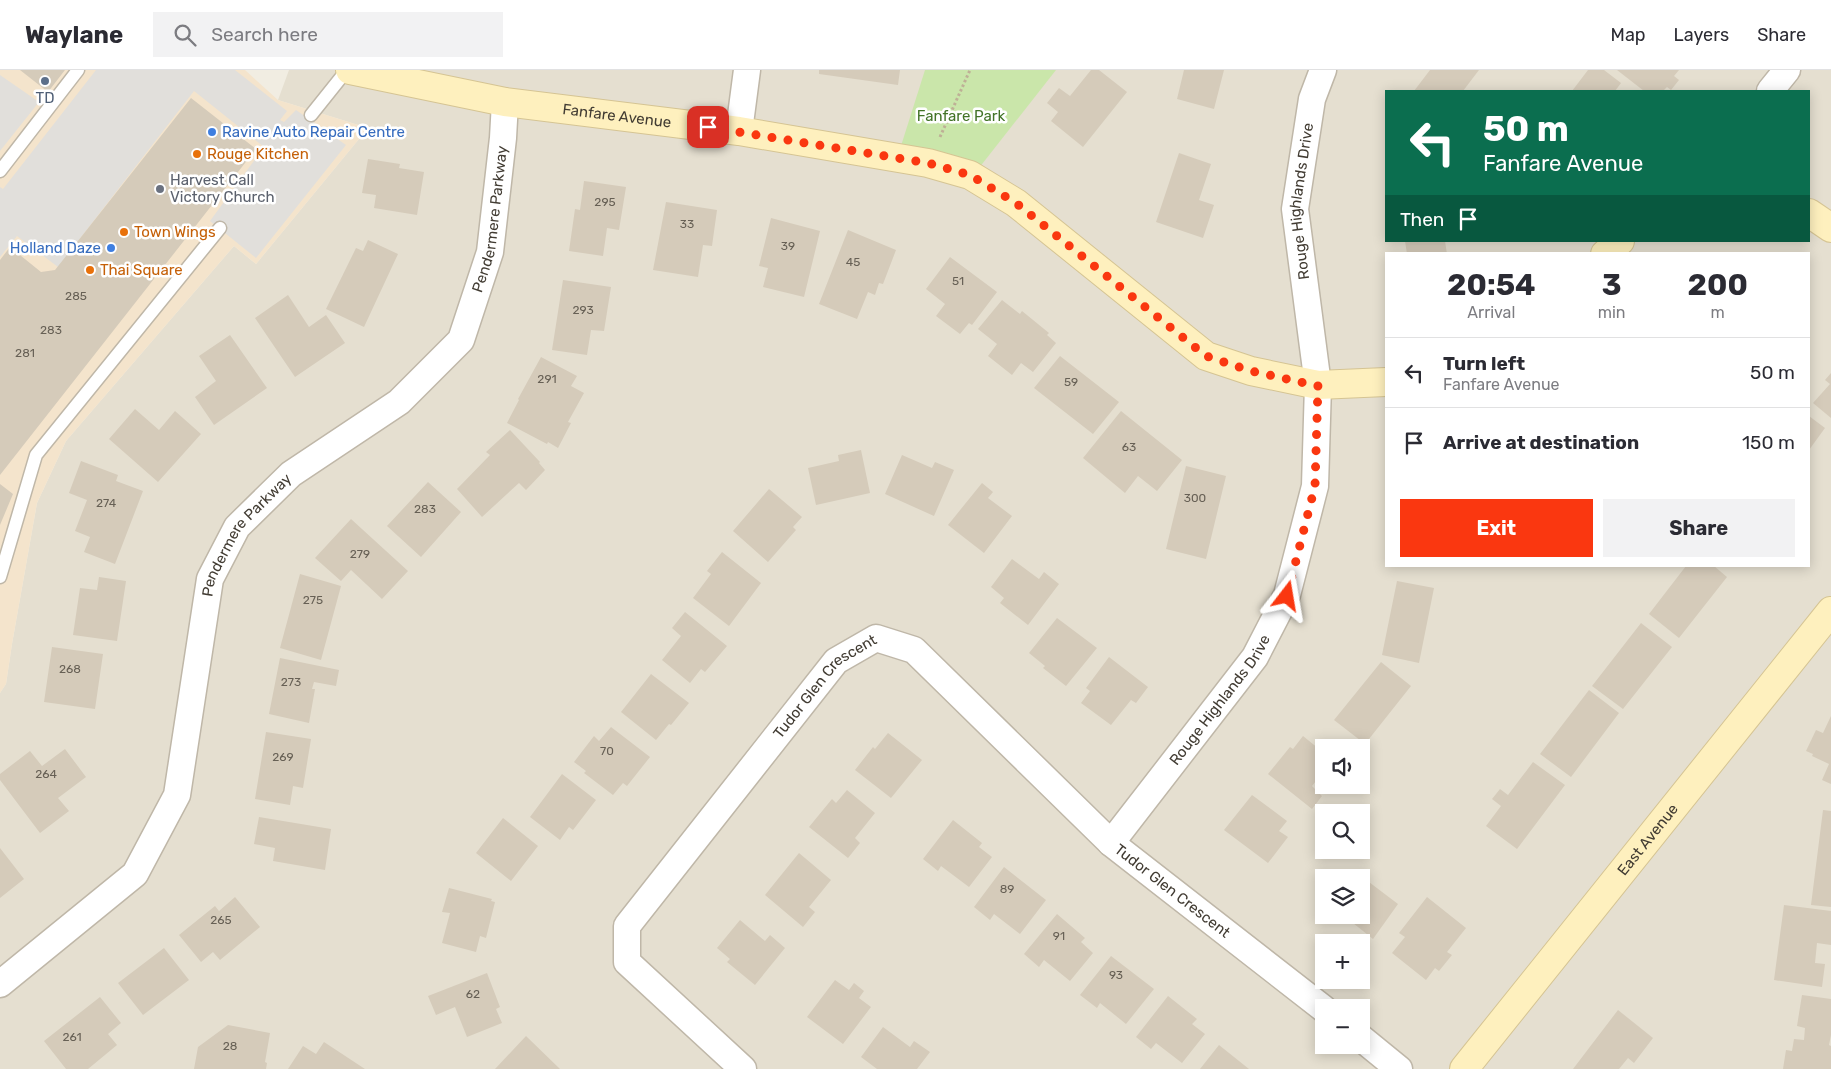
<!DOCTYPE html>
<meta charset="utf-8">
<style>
:root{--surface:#fff;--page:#f2f2f3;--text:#2b2b33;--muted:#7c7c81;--line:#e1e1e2;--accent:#fa3710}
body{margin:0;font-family:Rubik,sans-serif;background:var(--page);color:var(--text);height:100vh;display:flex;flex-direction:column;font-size:19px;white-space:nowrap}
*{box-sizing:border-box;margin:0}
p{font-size:16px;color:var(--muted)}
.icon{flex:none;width:28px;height:28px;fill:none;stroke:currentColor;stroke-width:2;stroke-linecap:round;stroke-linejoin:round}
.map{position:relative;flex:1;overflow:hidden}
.side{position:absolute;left:1385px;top:182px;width:425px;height:315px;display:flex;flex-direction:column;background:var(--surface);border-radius:0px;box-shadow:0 2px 12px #0003}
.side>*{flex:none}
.hud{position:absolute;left:1385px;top:20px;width:425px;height:152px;border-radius:0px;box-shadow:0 2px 12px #0003;background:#0b6e4f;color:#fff;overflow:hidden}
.tools{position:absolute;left:1315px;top:669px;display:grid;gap:10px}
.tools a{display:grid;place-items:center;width:55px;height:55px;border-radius:0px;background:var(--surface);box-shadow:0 2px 12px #0003;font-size:25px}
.pin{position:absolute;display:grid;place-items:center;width:42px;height:42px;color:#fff;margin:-21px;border-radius:10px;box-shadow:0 2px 8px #0006}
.me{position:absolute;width:55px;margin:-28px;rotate:14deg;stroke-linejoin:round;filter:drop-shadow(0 0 4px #0008)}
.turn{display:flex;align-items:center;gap:18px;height:105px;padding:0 15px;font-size:22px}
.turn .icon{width:65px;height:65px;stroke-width:2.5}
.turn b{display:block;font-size:35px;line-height:42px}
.then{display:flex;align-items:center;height:48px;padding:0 15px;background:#0003;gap:10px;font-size:19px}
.eta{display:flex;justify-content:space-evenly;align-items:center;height:85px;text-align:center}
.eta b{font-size:30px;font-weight:700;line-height:35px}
.primary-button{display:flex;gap:10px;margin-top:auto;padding:10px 15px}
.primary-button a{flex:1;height:58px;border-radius:0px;background:var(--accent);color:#fff;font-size:20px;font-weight:700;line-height:58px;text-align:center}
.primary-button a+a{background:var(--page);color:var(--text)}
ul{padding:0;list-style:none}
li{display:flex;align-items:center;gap:15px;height:70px;padding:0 15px;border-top:1px solid var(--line)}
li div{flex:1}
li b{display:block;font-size:19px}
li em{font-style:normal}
header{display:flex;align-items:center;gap:30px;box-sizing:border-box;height:70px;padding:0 25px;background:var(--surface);border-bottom:1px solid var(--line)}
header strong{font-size:24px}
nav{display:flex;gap:28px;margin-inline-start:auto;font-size:18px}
.search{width:350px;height:45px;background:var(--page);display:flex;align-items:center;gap:12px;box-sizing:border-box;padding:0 18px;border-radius:0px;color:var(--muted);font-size:19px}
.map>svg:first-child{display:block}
.residential{fill:#e5dfd0;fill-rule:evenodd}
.commercial{fill:#f4e4cc}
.green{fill:#cae6aa}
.parking{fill:#e1dfdb}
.building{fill:#d5cbba}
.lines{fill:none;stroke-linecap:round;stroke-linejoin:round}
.lane-casing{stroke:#bfb7a8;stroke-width:15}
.street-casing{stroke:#bfb7a8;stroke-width:29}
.secondary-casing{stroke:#d5c493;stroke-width:30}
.path{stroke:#beb096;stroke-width:3;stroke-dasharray:2.5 2.5;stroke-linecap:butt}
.lane{stroke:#fff;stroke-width:12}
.street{stroke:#fff;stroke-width:26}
.secondary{stroke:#fef0be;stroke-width:28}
.route{stroke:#fa3710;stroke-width:9;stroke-dasharray:0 16.2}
.service-dot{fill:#5c6f8a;stroke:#fff;stroke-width:2}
.shop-dot{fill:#3f7fe0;stroke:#fff;stroke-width:2}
.food-dot{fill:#e8710a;stroke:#fff;stroke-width:2}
.worship-dot{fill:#6b7280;stroke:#fff;stroke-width:2}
.labels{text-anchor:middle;stroke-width:5;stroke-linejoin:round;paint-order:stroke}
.number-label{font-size:12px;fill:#676055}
.service-label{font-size:15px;fill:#4e5e75;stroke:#fff}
.street-label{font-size:15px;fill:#423c33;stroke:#fff}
.park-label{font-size:15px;fill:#427327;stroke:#fff}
.shop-label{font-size:15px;fill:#366cbe;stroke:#fff;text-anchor:start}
.food-label{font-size:15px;fill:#c56008;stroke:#fff;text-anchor:start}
.worship-label{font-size:15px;fill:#5b616d;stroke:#fff;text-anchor:start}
</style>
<header>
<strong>Waylane</strong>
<div class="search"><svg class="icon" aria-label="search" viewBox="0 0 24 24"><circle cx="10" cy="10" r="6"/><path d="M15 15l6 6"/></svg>Search here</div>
<nav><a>Map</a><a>Layers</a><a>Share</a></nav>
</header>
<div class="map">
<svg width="1831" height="999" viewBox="0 0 1831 999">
<rect width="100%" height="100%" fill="#f1ede2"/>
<!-- residential -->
<path class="residential" d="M289 0H1831V999H0V623L6 614 12 574 37 433 66 371 234 176 256 194 368 58 278 30ZM1386 21H1809V171H1386ZM1386 184H1809V496H1386ZM1324 678H1361V715H1324ZM1324 742H1361V780H1324ZM1324 808H1361V845H1324ZM1324 872H1361V910H1324ZM1324 938H1361V975H1324Z"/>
<!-- commercial -->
<path class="commercial" d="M0 0H245L278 30 368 58 256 194 234 176 66 371 37 433 12 574 6 614 0 623Z"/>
<!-- green -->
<path class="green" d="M925 0H1056L979 98 900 79Z"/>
<!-- parking -->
<path class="parking" d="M96 0H235L287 41 280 50 284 52 296 40 346 75 256 188 210 151 264 77 194 21 58 197 17 166 0 187V117L3 119Z
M0 5 39 32 0 81Z"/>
<!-- building -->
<path class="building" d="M20 0H65L48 22Z
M819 0H900L898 15 819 4Z
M1091 0H1099L1127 22 1083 77 1051 51 1058 42 1047 33 1059 18 1070 26Z
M1184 0H1224L1214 39 1177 29Z
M1430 0H1479L1463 21H1414Z
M1588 0H1604L1621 13 1615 21H1572Z
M1617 0H1679L1674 6 1679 10 1671 20 1667 17 1663 21H1644Z
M191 28 256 79 0 405V190L10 177 41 202 55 200Z
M1179 83 1211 94 1199 130 1214 135 1203 168 1156 152Z
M368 89 400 94 399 98 424 102 417 145 374 138 376 125 362 123Z
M584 111 626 117 619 160 607 158 603 186 569 181 575 139 580 140Z
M666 132 717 140 712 176 703 175 698 207 653 200Z
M771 148 820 161 804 227 763 217 768 198 759 196Z
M848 160 896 180 883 214 879 213 875 225 868 222 857 249 819 234Z
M368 170 398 184 364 257 326 239 356 178 363 181Z
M1405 171H1445L1447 184H1407Z
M950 187 997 222 972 255 969 253 960 264 936 246 945 234 926 219Z
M563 210 611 217 604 261 591 260 587 285 552 280Z
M288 225 309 257 326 245 345 273 295 307 255 248Z
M1002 230 1020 244 1022 241 1049 263 1047 265 1056 273 1033 302 1021 293 1012 305 988 286 997 274 978 259Z
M230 265 267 318 214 355 195 327 216 311 199 286Z
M1060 286 1119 332 1093 364 1034 318Z
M541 287 577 306 571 316 584 323 568 352 571 353 558 378 548 372 547 374 507 353 519 330 518 329Z
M1831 303V348L1813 333 1830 314 1825 310Z
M135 339 159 360 175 341 201 364 158 412 109 369Z
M1121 341 1182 390 1157 421 1138 406 1125 423 1083 388Z
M1809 346 1825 358 1809 380Z
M510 360 540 392 539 393 545 400 526 420 519 413 482 447 457 419 490 385 486 382Z
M861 380 870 423 816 435 808 398 839 391 838 385Z
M902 385 932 398 935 392 954 400 934 446 885 424Z
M81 391 118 405 116 411 143 421 115 494 84 482 90 467 75 461 87 430 69 423Z
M1186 396 1226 406 1206 489 1166 479Z
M428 412 461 442 421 487 387 456Z
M982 413 993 422 988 428 1012 446 984 483 948 455Z
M0 414 13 424 0 455Z
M769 419 802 447 793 457 796 460 768 492 733 461Z
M351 449 408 501 382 529 351 500 341 511 315 488Z
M722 482 761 513 729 556 693 528 711 504 707 501Z
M1012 489 1039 509 1044 502 1059 514 1028 555 1000 533 1004 528 991 517Z
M1686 496H1714L1727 507 1679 568 1649 544Z
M300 504 341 516 321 590 280 578Z
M99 507 126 511 117 571 73 565 80 518 97 520Z
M1397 511 1434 518 1419 593 1382 585Z
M685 542 727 576 705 602 701 599 690 613 662 590 681 566 672 558Z
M1057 548 1097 578 1066 616 1043 598 1045 596 1029 583Z
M1641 553 1672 577 1623 639 1592 616Z
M52 577 103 584 95 639 44 632Z
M1109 587 1148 617 1136 633 1131 630 1111 655 1081 633 1090 621 1086 618Z
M280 588 339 600 336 616 314 612 312 619H315L309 653 269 644Z
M1381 592 1411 616 1365 674 1334 650Z
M651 604 689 633 671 655 669 654 656 670 621 642Z
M1589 620 1619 643 1571 707 1540 684Z
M1831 646V714L1822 710 1829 694 1812 686 1813 684 1806 681 1816 660 1823 663Z
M611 657 650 687 627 716 623 713 613 725 584 703 586 701 574 692 594 666 599 671Z
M266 662 311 669 303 718 293 716 290 735 255 729Z
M888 663 922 690 891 728 855 700 873 677 875 679Z
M1303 666 1324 683V701L1312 716 1322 726 1312 739 1268 704 1290 677 1293 679Z
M65 679 86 707 58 728 69 741 40 763 0 710V704L30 681 42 696Z
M1533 692 1565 715 1517 779 1486 756 1501 736 1492 729 1500 719 1508 725Z
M562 704 596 730 573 760 569 757 560 770 530 747Z
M847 720 875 743 855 768 860 773 848 788 809 757 832 729 836 733Z
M1252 725 1287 751 1279 761 1288 767 1268 793 1224 760Z
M1823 740 1831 741V837L1811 835Z
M259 747 331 759 325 800 273 791 275 778 254 774Z
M503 748 538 776 511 811 476 783Z
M953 750 982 773 979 777 992 787 969 817 941 796 938 801 923 789Z
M0 778 24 809 0 828Z
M799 783 831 810 809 837 815 842 803 857 765 825Z
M1004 797 1046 830 1020 864 994 844 990 850 974 837Z
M1361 806 1398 834 1373 869 1343 845H1361Z
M449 818 492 829 491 831 495 832 486 868 480 866 476 882 442 873 450 843 442 842Z
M235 827 260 857 220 890 213 882 201 892 179 865 215 836 219 841Z
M1427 827 1466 858 1447 882 1452 885 1439 901 1435 898 1426 910 1392 883 1405 867 1399 863Z
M1784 835 1831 841V875L1817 873 1815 893 1825 894 1822 917 1774 910Z
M1057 844 1085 868 1081 872 1093 883 1070 911 1044 890 1039 897 1024 884Z
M740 850 765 871 770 865 785 878 755 915 727 892 730 889 717 878Z
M164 878 189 910 143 945 118 913Z
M1111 886 1154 919 1126 954 1100 933 1097 938 1080 925Z
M487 903 500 937 496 939 502 953 467 967 455 937 436 945 428 926Z
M835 910 849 920 854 913 864 921 859 928 871 937 843 974 807 947Z
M1802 925 1831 929V965L1829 975 1831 976V999H1783L1786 980 1792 981 1794 969 1804 970 1805 958 1797 956Z
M1168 926 1197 949 1192 954 1205 964 1182 993 1156 973 1151 979 1136 967Z
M100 927 121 953 108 964 117 975 88 999H66L44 971Z
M1618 940 1653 968 1634 993 1628 988 1619 999H1573Z
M228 955 270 963 265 992 267 993 266 999H194L198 977Z
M883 957 910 977 914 971 930 982 917 999H877L861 987Z
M526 966 560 999H495Z
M324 972 365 999H288L303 976 316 984Z
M1219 975 1249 999H1200Z"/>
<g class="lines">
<defs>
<path id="lane" d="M311 45 347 0
M0 101 78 0
M0 507 36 385 220 158"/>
<g id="street">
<path d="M1770 21 1787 0"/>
<path d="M739 61 747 0"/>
<path id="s1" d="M1111 773 1255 587 1287 525 1315 416 1318 315 1295 139 1312 29 1323 0"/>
<path id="s2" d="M0 914 135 804 177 725 210 509 237 457 291 404 399 332 461 270 490 182 503 68 505 32"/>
<path d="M1361 968 1399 999"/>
<path id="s3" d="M743 999 627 892V856L836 591 876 568 914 580 1111 773 1324 939"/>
</g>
<g id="secondary">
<path id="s4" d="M350 0 505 32 739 61 928 93 970 105 1016 133 1206 286 1251 301 1318 315 1386 312"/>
<path d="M1809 143 1831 158"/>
<path d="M1605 184 1620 171"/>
<path id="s5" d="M1464 999 1831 541"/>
</g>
</defs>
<!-- lane casing -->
<use href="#lane" class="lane-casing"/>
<!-- street casing -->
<use href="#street" class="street-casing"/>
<!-- secondary casing -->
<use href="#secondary" class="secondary-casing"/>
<!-- path -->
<path class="path" d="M940 67 970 0"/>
<!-- lane -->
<use href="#lane" class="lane"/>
<!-- street -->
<use href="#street" class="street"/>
<!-- secondary -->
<use href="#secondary" class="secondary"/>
</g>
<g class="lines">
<!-- route -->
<path class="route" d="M708 57 928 93 970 105 1016 133 1206 286 1251 301 1318 316 1315 416 1287 526"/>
</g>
<!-- markers -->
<circle class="service-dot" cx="45" cy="11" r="5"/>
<g class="shop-dot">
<circle cx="212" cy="62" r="5"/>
<circle cx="111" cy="178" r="5"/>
</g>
<g class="food-dot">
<circle cx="197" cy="84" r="5"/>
<circle cx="124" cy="162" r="5"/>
<circle cx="90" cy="200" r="5"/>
</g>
<circle class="worship-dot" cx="160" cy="119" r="5"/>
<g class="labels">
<!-- number labels -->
<g class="number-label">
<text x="605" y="136">295</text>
<text x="687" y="158">33</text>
<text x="788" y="180">39</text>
<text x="853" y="196">45</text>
<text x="958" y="215">51</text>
<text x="76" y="230">285</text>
<text x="583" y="244">293</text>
<text x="51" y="264">283</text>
<text x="25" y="287">281</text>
<text x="547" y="313">291</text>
<text x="1071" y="316">59</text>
<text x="1129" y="381">63</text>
<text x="1195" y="432">300</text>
<text x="106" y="437">274</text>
<text x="425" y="443">283</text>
<text x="360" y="488">279</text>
<text x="313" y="534">275</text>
<text x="70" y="603">268</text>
<text x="291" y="616">273</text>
<text x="607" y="685">70</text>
<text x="283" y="691">269</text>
<text x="46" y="708">264</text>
<text x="1007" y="823">89</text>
<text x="221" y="854">265</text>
<text x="1059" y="870">91</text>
<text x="1116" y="909">93</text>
<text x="473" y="928">62</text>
<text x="72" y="971">261</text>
<text x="230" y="980">28</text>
</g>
<!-- service labels -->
<g class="service-label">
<text x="45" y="33">TD</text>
</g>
<!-- street labels -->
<g class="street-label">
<text dy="5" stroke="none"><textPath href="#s4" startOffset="271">Fanfare Avenue</textPath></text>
<text dy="5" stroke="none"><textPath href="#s1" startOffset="704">Rouge Highlands Drive</textPath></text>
<text dy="5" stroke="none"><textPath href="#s2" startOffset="959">Pendermere Parkway</textPath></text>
<text dy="5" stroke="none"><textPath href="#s2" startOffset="539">Pendermere Parkway</textPath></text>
<text dy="5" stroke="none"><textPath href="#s3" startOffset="506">Tudor Glen Crescent</textPath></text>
<text dy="5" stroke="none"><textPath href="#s1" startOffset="180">Rouge Highlands Drive</textPath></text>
<text dy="5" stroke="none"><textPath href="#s5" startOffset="294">East Avenue</textPath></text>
<text dy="5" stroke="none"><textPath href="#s3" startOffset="971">Tudor Glen Crescent</textPath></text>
</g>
<!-- park labels -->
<g class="park-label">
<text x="961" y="51">Fanfare Park</text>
</g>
<!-- shop labels -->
<g class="shop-label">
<text x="222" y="67">Ravine Auto Repair Centre</text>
<text x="101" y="183" text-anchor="end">Holland Daze</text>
</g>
<!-- food labels -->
<g class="food-label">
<text x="207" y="89">Rouge Kitchen</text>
<text x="134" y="167">Town Wings</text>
<text x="100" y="205">Thai Square</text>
</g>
<!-- worship labels -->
<g class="worship-label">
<text x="170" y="115">Harvest Call<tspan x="170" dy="17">Victory Church</tspan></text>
</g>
</g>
</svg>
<div class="tools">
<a><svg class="icon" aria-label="sound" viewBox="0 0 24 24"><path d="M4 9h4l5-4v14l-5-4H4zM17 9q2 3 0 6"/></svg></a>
<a><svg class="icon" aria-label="search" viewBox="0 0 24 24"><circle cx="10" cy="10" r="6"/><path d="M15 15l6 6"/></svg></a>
<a><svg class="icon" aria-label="layers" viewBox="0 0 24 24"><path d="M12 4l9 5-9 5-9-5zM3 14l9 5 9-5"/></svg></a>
<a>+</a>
<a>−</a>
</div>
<div class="pin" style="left:708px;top:57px;background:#d93025"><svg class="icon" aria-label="arrive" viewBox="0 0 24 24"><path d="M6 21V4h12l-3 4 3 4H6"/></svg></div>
<svg class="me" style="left:1287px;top:526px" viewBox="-20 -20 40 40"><path d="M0-17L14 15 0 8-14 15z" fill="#fa3710" stroke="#fff" stroke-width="4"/></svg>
<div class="hud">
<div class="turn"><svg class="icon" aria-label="left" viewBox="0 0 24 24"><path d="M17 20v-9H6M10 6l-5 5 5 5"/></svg><div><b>50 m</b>Fanfare Avenue</div></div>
<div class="then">Then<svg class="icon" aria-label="arrive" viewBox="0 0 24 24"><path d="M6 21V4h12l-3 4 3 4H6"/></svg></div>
</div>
<section class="side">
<div class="eta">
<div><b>20:54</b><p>Arrival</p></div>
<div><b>3</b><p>min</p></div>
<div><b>200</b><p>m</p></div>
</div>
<ul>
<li><svg class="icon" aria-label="left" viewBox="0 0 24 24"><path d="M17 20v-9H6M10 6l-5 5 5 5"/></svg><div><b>Turn left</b><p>Fanfare Avenue</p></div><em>50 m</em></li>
<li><svg class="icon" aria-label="arrive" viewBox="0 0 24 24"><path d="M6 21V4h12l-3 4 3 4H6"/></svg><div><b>Arrive at destination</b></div><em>150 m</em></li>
</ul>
<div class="primary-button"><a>Exit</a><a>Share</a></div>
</section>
</div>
